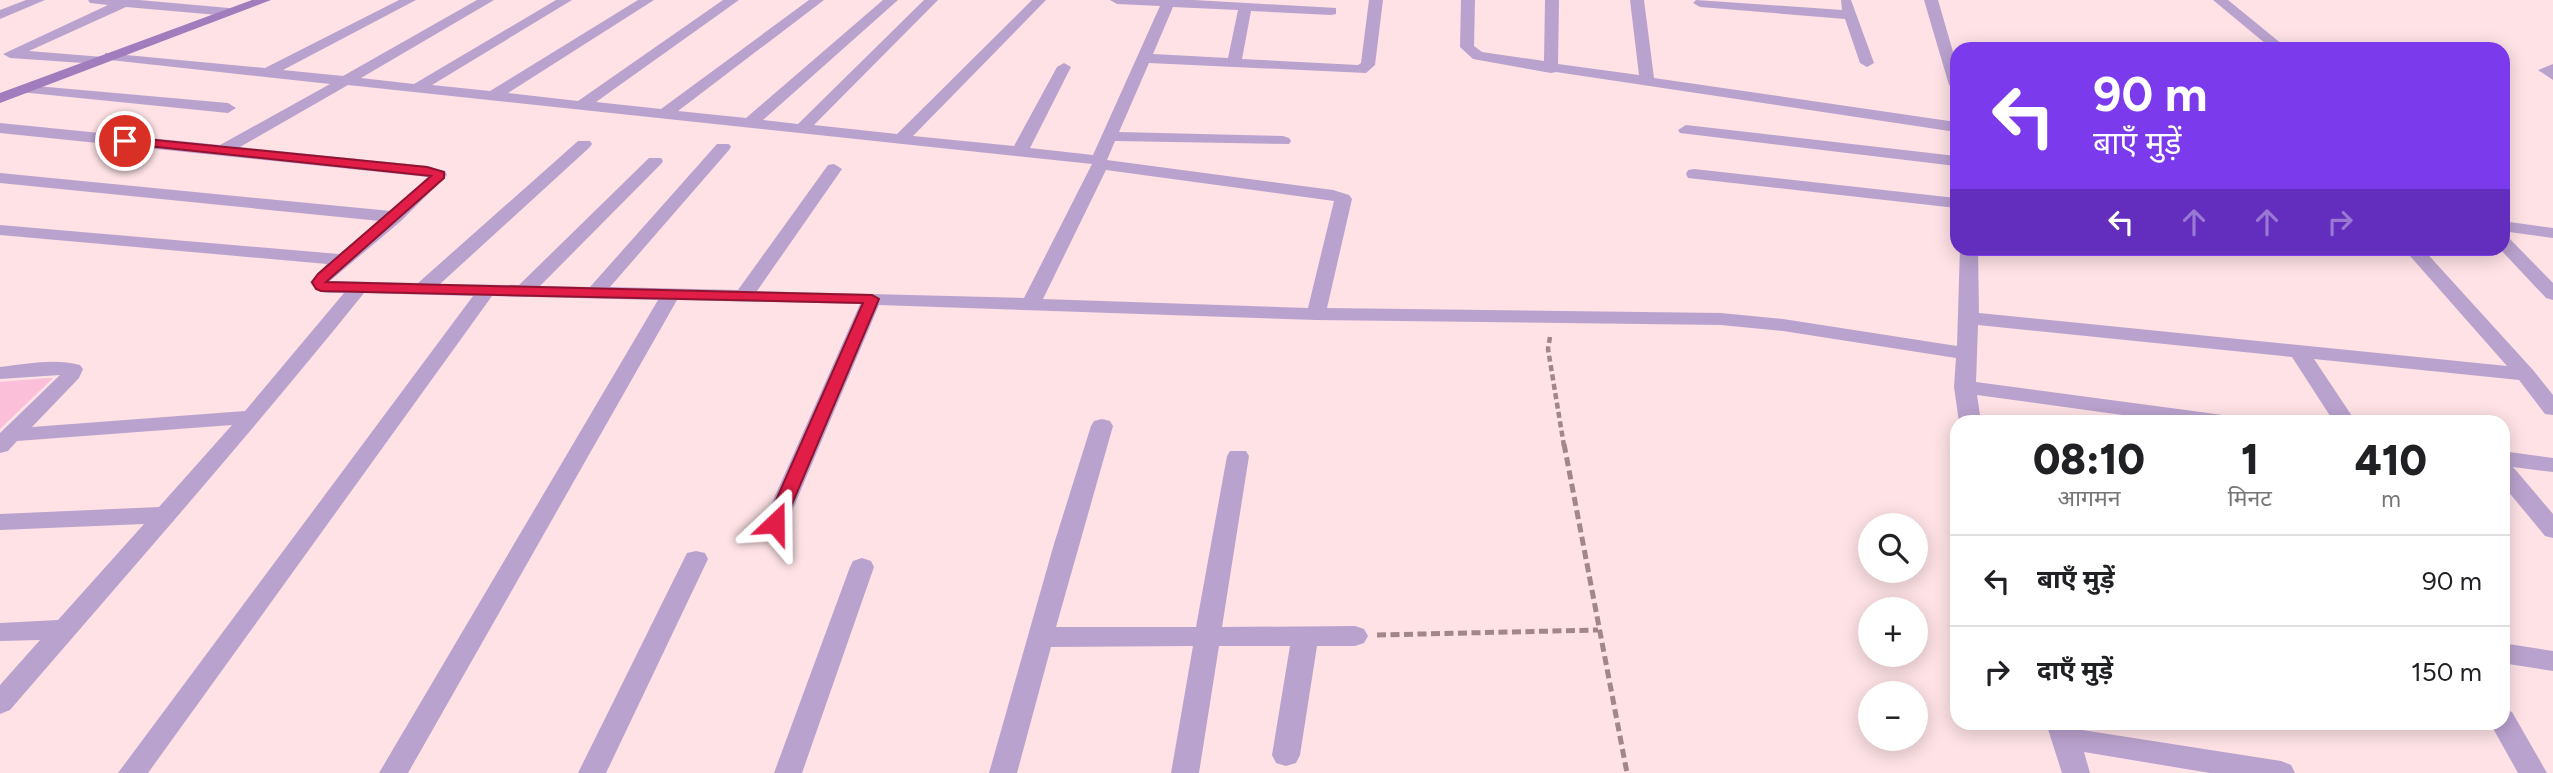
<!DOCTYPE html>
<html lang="hi">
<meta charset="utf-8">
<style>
:root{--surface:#fff;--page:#f2f2f2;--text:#202124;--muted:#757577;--line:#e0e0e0}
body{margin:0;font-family:Figtree,"Noto Sans Devanagari",sans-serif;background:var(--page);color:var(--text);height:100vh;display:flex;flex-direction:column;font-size:26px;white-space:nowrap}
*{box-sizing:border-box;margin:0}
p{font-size:23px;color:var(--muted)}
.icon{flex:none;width:38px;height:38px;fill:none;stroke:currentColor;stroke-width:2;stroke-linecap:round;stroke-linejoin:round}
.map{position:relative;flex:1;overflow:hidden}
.panel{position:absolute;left:1950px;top:415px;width:560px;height:315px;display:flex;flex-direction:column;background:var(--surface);border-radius:21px;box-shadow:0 4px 18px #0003}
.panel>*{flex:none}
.top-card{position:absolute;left:1950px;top:42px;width:560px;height:214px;border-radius:21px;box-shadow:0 4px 18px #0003;background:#7c3aed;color:#fff;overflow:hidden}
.controls{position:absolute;left:1858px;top:513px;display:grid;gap:14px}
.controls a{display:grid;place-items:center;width:70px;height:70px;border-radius:50%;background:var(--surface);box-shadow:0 4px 18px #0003;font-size:35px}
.pin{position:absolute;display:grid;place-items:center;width:60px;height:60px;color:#fff;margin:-30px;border:4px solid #fff;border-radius:50%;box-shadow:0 2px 7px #0007}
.me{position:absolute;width:77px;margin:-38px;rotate:23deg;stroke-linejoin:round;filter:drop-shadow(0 0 5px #0008)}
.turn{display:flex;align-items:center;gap:24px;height:147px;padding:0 28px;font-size:32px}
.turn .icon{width:91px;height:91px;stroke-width:2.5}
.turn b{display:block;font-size:49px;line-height:60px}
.lanes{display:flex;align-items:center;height:66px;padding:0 28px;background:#0003;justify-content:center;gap:35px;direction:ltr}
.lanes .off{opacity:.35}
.eta{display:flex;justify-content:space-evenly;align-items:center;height:119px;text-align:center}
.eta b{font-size:42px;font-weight:800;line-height:49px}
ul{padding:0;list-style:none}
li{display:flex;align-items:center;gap:21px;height:91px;padding:0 28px;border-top:2px solid var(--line)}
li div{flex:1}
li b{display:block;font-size:26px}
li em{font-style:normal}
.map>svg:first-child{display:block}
.building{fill:#fbbfda}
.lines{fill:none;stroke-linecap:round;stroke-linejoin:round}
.path-far1{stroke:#a1868a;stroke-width:4.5;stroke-dasharray:6 3.5;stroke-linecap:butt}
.path{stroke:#a1868a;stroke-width:5;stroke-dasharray:9 4.5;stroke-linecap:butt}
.street{fill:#baa2ce;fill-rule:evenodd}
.secondary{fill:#a27dbe;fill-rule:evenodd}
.route{fill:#e11d48;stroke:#92132f;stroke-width:2}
</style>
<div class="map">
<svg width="2553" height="773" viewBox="0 0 2553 773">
<rect width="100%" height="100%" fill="#fee2e5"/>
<!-- building -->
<path class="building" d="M47 378H53L0 429V382Z"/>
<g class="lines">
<!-- path-far1 -->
<path class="path-far1" d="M1550 337 1548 349 1564 446"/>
<!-- path -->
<path class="path" d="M1564 444 1627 773
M1377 635 1598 630"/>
<!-- street -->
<path class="street" d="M26 0H45L0 19V10Z
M88 0H139L229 8 236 12 229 16 126 7 29 51 103 57 105 60 98 64 10 58 3 54 108 5 90 3Z
M399 0H416L283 70 343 76 477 0H494L361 78 414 84 556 0H572L432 85 490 91 638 0H654L508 93 578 101 723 0H739L596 102 661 109 809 0H824L678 111 746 118 883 0H898L763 120 798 124 924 0H938L814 125 897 134 1032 0H1046L913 136 1014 146 1057 67 1064 63 1071 67 1030 148 1093 155 1160 6 1117 4 1110 0H1194L1336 8V14L1331 15 1251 11 1242 59 1358 65 1361 63 1369 0H1383L1375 65 1366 73 1149 63 1119 132 1283 136 1289 138 1291 141 1289 144 1115 141 1107 160 1333 190 1349 195 1352 199 1327 308 1721 313 1783 319 1957 346 1960 248H1978L1979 313 2507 366 2403 248H2422L2533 370 2553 395V415L2545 414 2519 380 2314 359 2356 422H2334L2292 357 1978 325 1976 382 2223 415 2231 417 2234 422H2173L1977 395 1981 422H1959L1954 387 1956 358 1783 331 1721 325 1316 320 879 305 787 523 783 529 775 531 767 529 763 523 860 304 677 300 408 773H379L658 300 492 296 148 773H118L473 296 364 293C249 436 129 572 10 710L0 714V685L40 640 0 641V623L58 620 144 524 0 530V514L159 507 232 425 17 441 8 451 0 453V433L60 375 0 379V367C26 364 54 358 80 365L83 369 79 378 32 427 245 411 344 293C330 293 316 295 310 282L327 264 0 235V225L339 254 380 221 0 183V173L391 211 428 177 0 133V123L220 145 330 84 110 60 105 59V53L265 68ZM1173 7 1238 10 1228 58 1153 54ZM348 85 1092 164 1024 298 757 291 842 169 834 164 828 165 738 290 610 287 729 150 731 147 729 144H717L590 287 540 286 661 164 663 161 661 158H649L519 285 440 284 590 147 592 144 590 141H578L418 283 330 281 401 221 447 175 445 171 427 166 240 147ZM1106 170 1334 201 1308 308 1043 299Z
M1461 0H1475L1474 46 1482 52 1544 61 1545 0H1559L1558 64 1639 75 1630 0H1644L1654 78 1956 122V132L1556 72 1551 73 1473 59 1460 47Z
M1696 0 1842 10 1841 0H1851L1874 63 1867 67 1860 63 1845 19 1700 7 1693 3Z
M1924 0H1938L1956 62V89L1949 85Z
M2213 0H2228L2288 49H2272Z
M2553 64V80L2538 70Z
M25 85 228 103 236 108 228 113 20 92 18 89Z
M1686 125 1956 156V166L1680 133 1678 130Z
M1694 169 1956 198V208L1688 178 1686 174 1688 170Z
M2502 221 2553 228V238L2502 231Z
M2502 236 2508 237 2553 283V300L2546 298 2499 248H2502Z
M1102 419 1110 421 1113 426 1056 627H1196L1227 456 1230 451H1246L1249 456 1222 627 1355 626 1364 629 1368 636 1364 643 1355 646H1317L1300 755 1296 763 1286 766 1276 763 1272 755 1290 646H1219L1199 773H1171L1193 646 1051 647 1017 773H989L1054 544 1091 426 1094 421Z
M2502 451 2553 458V472L2513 467 2553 514V538L2545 536 2502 484Z
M696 551 705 553 708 559 606 773H578L684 559 687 553Z
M862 558 871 561 874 567 802 773H774L850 567 853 561Z
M2502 643 2553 651V671L2502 663Z
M2502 709 2512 712 2547 773H2518L2490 723H2502Z
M2046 723H2074L2076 729 2281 761 2291 765 2295 773H2210L2084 752 2090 773H2062Z"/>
<!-- secondary -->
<path class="secondary" d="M252 0H271L0 103V93Z"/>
</g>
<!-- route -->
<path class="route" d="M125 137 427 167 444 172V178L326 282 872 295 879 299 784 523 775 529 766 523 863 303 321 291 316 289 312 282 318 274 431 176 120 143V138Z"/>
</svg>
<div class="controls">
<a><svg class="icon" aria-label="search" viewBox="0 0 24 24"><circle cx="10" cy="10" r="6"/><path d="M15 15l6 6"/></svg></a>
<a>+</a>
<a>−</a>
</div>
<div class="pin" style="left:125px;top:141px;background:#d93025"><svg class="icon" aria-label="arrive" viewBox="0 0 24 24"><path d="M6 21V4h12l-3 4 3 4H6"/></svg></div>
<svg class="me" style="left:775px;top:523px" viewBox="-20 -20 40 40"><path d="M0-17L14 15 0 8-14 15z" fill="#e11d48" stroke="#fff" stroke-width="4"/></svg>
<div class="top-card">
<div class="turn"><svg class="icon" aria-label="left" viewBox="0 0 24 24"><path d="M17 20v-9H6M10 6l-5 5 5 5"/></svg><div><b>90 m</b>बाएँ मुड़ें</div></div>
<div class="lanes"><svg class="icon" aria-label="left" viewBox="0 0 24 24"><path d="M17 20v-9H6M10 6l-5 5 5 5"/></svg><svg class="icon off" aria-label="ahead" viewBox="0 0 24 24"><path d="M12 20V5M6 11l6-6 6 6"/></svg><svg class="icon off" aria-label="ahead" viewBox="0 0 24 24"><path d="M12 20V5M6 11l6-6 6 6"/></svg><svg class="icon off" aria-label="right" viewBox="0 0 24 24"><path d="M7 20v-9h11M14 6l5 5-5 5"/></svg></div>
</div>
<section class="panel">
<div class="eta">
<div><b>08:10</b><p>आगमन</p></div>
<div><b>1</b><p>मिनट</p></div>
<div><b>410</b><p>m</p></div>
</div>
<ul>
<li><svg class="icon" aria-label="left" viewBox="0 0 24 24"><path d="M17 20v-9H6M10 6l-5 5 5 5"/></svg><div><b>बाएँ मुड़ें</b></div><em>90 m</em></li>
<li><svg class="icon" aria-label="right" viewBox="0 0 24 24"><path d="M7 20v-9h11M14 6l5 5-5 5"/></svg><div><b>दाएँ मुड़ें</b></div><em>150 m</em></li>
</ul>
</section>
</div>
